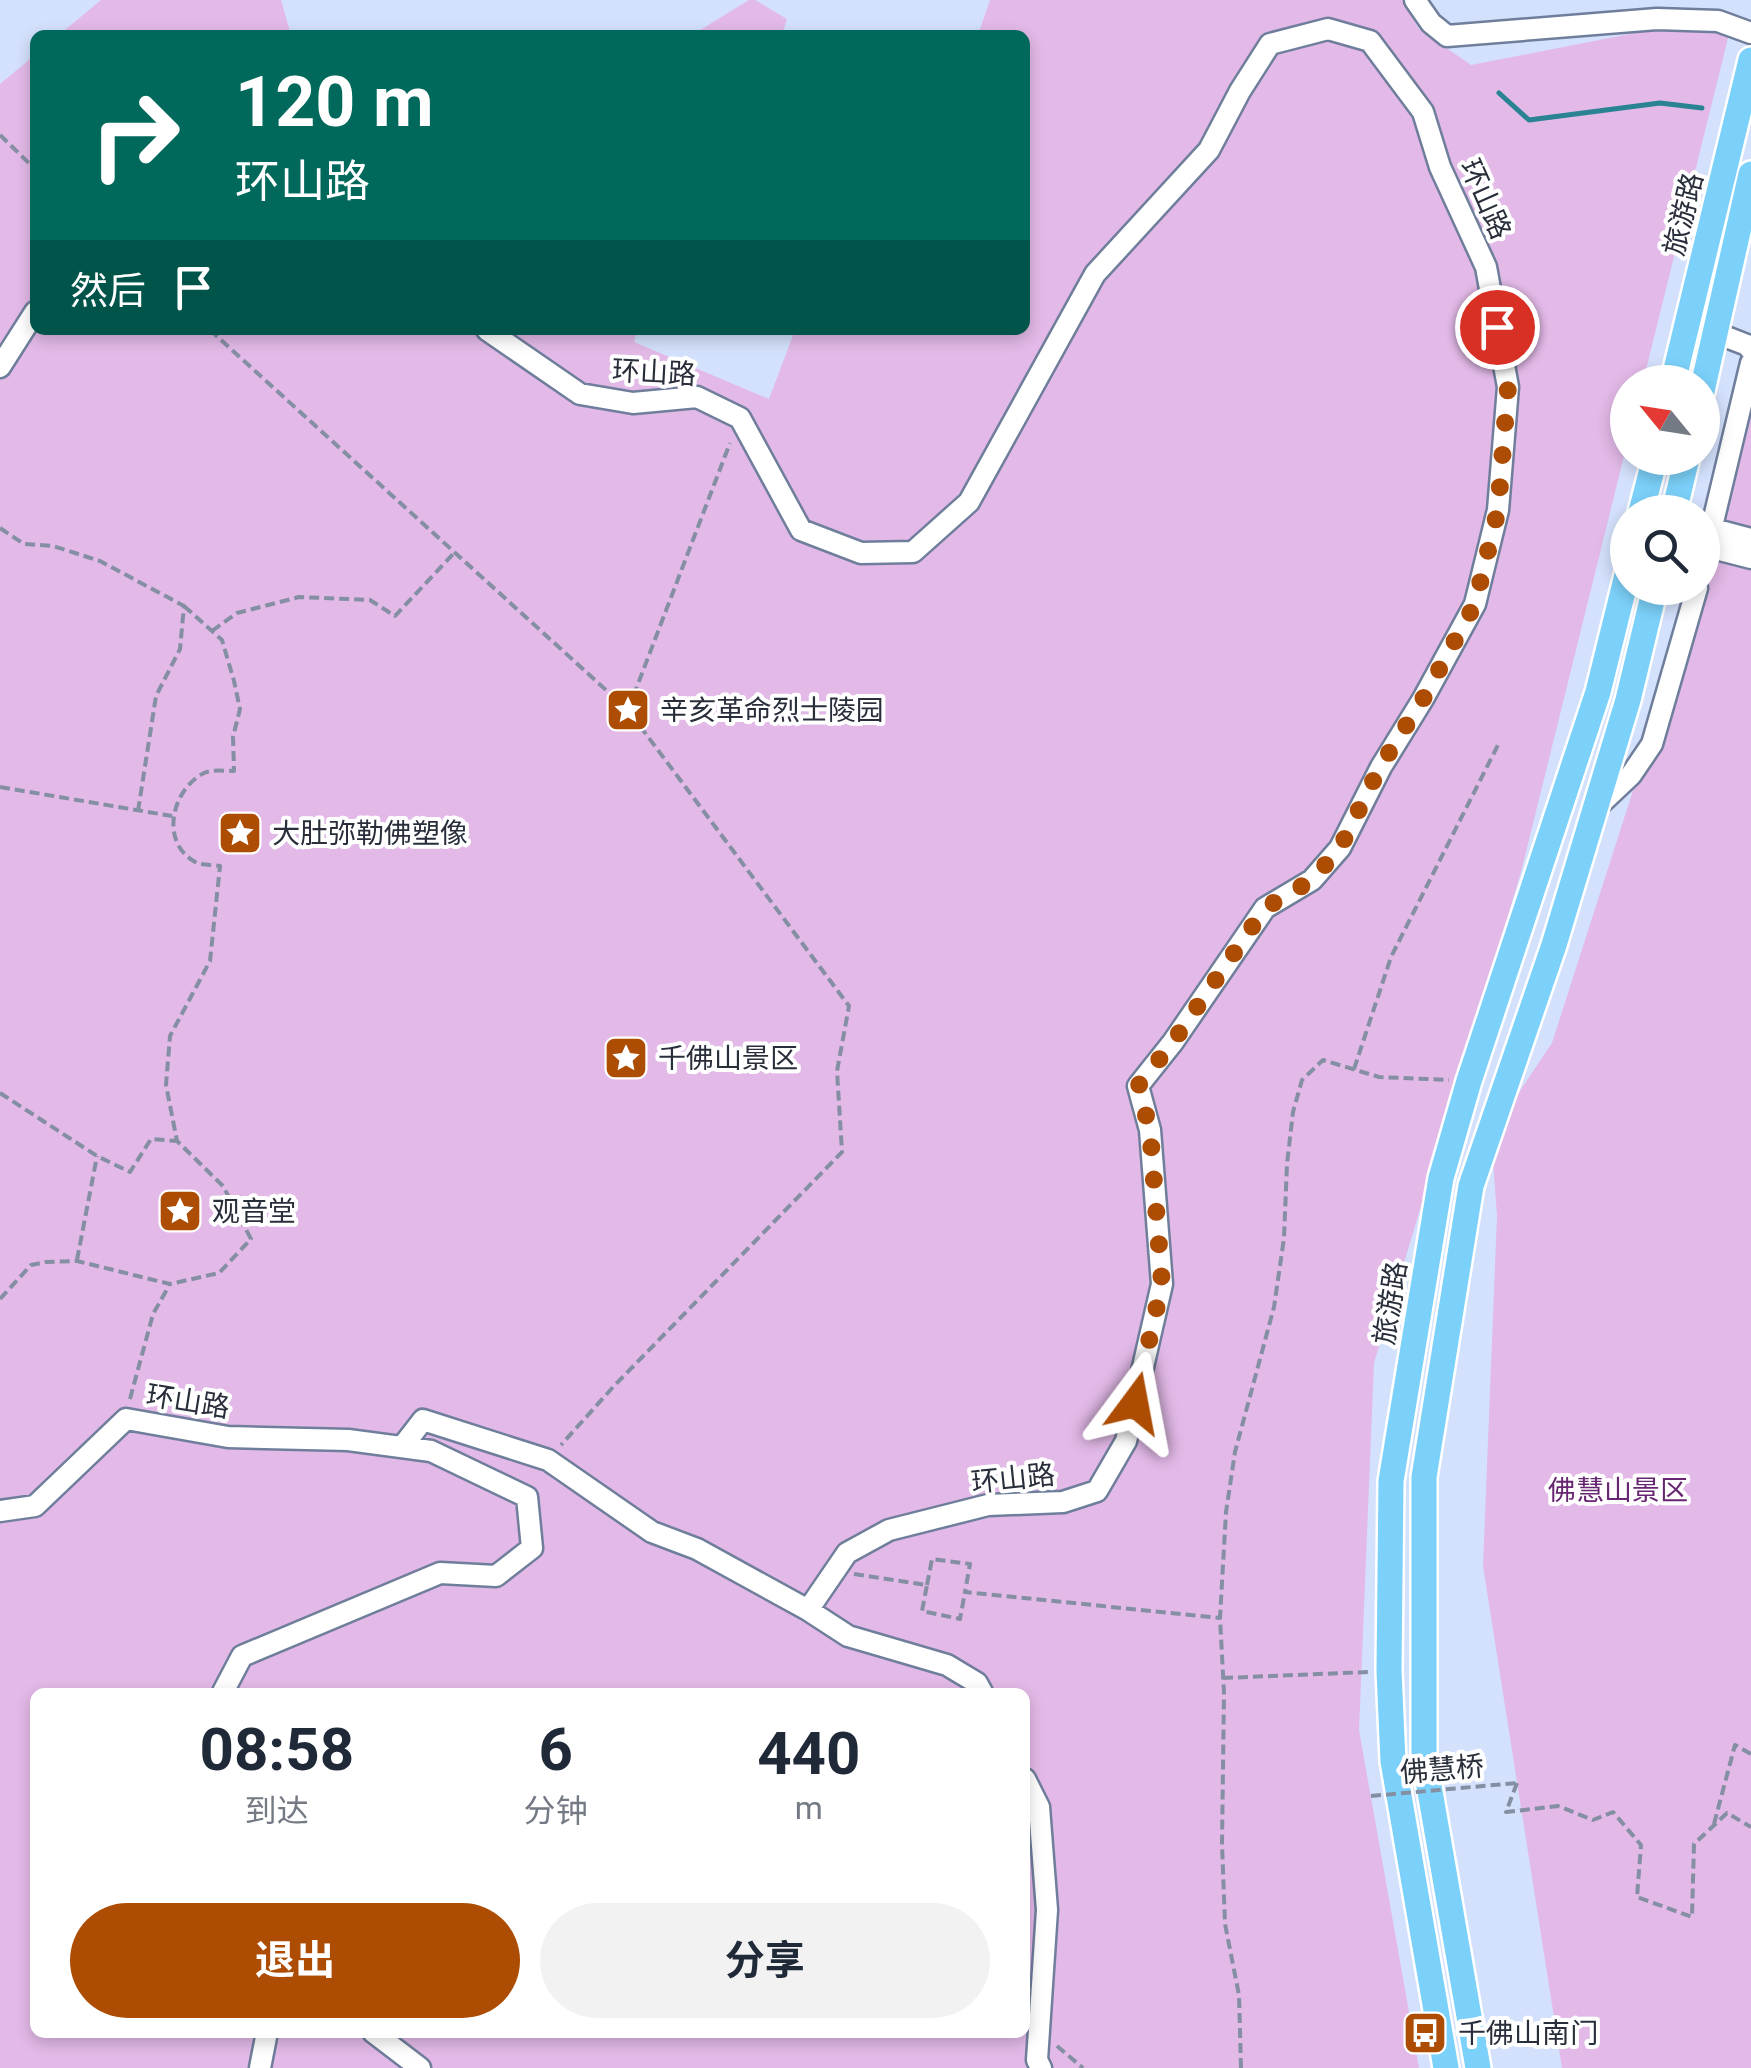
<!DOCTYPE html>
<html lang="zh">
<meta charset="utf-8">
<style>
:root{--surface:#fff;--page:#f2f2f3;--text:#1f2937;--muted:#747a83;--accent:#ad4d03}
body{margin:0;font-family:Roboto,"Noto Sans SC",sans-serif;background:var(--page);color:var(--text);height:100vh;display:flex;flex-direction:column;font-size:38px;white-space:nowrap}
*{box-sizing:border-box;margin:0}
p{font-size:32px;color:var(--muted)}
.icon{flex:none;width:55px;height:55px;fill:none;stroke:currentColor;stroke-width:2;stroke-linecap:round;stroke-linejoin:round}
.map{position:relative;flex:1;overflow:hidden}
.side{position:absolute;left:30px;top:1688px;width:1000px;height:350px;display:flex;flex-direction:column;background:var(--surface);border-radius:15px;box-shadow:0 5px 15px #0003}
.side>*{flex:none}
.top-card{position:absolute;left:30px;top:30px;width:1000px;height:305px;border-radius:15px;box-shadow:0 5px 15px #0003;background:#00695c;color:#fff;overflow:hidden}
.needle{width:65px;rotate:300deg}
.buttons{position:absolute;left:1610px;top:365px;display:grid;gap:20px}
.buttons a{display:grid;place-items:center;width:110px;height:110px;border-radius:50%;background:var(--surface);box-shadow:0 5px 15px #0003;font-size:50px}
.pin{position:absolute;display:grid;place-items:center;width:85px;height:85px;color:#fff;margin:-42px;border:5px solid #fff;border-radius:50%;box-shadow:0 2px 10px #0007}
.me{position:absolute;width:110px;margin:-55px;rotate:13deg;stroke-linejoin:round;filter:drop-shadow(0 0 8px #0008)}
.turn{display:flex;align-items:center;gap:35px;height:210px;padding:0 40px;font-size:45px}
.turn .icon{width:130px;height:130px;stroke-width:2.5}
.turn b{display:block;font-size:70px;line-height:85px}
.then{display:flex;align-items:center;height:95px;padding:0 40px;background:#0003;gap:20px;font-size:38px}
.eta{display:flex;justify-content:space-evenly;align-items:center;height:170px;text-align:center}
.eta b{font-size:60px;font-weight:700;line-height:70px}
.primary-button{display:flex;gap:20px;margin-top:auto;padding:20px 40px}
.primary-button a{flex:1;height:115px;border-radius:60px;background:var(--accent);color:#fff;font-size:40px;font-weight:700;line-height:115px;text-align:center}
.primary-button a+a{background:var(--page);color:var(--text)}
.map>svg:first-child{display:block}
.green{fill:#e2b9e7;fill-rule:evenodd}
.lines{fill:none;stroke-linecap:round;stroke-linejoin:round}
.stream{stroke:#298392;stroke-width:5}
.minor-casing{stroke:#6f7e9b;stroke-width:25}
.major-casing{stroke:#fff;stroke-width:30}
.path{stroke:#858fa3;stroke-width:4;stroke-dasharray:10 5;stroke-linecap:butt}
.minor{stroke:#fff;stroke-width:20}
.major{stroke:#7cd1fa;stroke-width:25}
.path-bridge{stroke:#858fa3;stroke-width:4;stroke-dasharray:10 5;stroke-linecap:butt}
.route{stroke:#ad4d03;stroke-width:18;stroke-dasharray:0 32.4}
.labels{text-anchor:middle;stroke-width:8;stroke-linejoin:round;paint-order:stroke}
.street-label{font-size:28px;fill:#282e3a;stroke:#fff}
.poi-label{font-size:28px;fill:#282e3a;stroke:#fff;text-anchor:start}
.park-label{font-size:28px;fill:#672671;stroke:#fff}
</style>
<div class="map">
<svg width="1751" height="2068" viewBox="0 0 1751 2068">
<rect width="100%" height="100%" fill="#d4e1fc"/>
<!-- green -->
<path class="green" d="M101 0H281L291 35H59Z
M749 0H755L787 19 782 35H692Z
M990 0H1402L1419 29 1471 65 1696 21 1728 38 1643 382H1628L1627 444 1521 872 1374 1363 1359 1730 1419 2068H0V84L35 55V330H637L634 342 769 399 795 330H1025V35H978ZM35 1692H1025V2032H35Z
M1751 410V2068H1562L1483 1566 1497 1216 1491 1134 1552 1043 1698 588H1702L1703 573 1739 460Z"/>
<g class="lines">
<!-- stream -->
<path class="stream" d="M1499 93 1529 120 1660 103 1702 108"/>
<defs>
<path id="minor" d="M1415 0 1431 23 1447 36 1657 19 1718 21 1751 33
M487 330 580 394 633 403 697 397 740 418 801 530 861 553 913 552 969 502 1095 274 1209 150 1240 91 1270 44 1328 29 1370 41 1423 112 1440 167 1486 267 1508 387 1498 510 1475 604 1423 699 1381 767 1340 848 1312 880 1265 908 1173 1042 1138 1086 1150 1130 1162 1284 1126 1441 1097 1491 1063 1502 988 1505 889 1530 847 1553 808 1610
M1716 333 1747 345 1751 350
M0 367 35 312
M1713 529 1751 539
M1708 547 1751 558
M1702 568 1751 363
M1596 808 1631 775 1652 744 1697 588
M402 1447 423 1420 548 1460 652 1532 697 1549 808 1610 848 1636 947 1665 977 1683 982 1692
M0 1511 35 1506 126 1419 228 1437 348 1440 431 1451 527 1497 532 1548 496 1576 440 1573 242 1656 223 1692
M1025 1779 1039 1807 1047 1910 1037 2060 1041 2068
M373 2032 420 2068
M260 2068 267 2032"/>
<path id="major" d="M1673 382 1751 60
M1702 391 1751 174
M1641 512 1655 458
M1674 512 1687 458
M1446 2068 1393 1761 1389 1671 1391 1481 1441 1178 1469 1081 1598 692 1628 571
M1478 2068 1424 1757V1477L1471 1186 1554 945 1628 700 1655 588"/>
</defs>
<!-- minor casing -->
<use href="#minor" class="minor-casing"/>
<!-- major casing -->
<use href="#major" class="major-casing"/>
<!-- path -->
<path class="path" d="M0 135 35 169
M210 330 628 710 849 1006 837 1071 842 1152 614 1386 561 1445
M0 528 24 544 53 546 100 561 184 606 180 649 156 696 138 811
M212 631 237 613 299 597 370 600 395 616 455 552
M628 710 730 443
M0 787 172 816
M1354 1069 1391 957 1500 741
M0 1093 97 1156 130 1172 151 1139 177 1141
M77 1260 97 1156
M0 1299 31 1265 46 1262 77 1261 170 1284 219 1273 251 1239 223 1186 177 1141 166 1085 170 1036 210 961 220 866C214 865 202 865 197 863 159 844 171 790 204 773 212 769 225 771 234 771L233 737 240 709 234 681 222 640 184 606
M130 1399 153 1314 169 1286
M854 1574 927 1585 922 1611 960 1619 965 1592
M927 1585 932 1559 970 1564 965 1592 1220 1618
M1223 1678 1368 1672
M1517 1783 1506 1812 1558 1806 1593 1820 1613 1812 1641 1845 1637 1897 1692 1917 1694 1844 1727 1813 1751 1827
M1714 1824 1735 1745 1751 1754
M1057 2046 1083 2068
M1241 2068 1239 1995 1225 1924 1222 1844 1224 1693 1220 1618 1226 1512 1235 1452 1274 1307 1284 1238 1287 1164 1293 1112 1302 1080 1323 1060 1379 1077 1449 1080"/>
<!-- minor -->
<use href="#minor" class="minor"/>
<!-- major -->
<use href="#major" class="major"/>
<!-- path-bridge -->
<path class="path-bridge" d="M1371 1796 1517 1783"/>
</g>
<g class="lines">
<!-- route -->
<path class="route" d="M1135 1403 1162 1284 1150 1130 1138 1086 1173 1042 1265 908 1312 880 1340 848 1380 767 1423 699 1475 604 1498 510 1508 387 1497 327"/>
</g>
<!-- icons -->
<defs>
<symbol id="sight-square" viewBox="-11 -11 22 22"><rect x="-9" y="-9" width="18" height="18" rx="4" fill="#ad4d03" stroke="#fff"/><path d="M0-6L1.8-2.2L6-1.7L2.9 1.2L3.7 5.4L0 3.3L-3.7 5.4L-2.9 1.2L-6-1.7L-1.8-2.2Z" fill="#fff"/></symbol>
<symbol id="bus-square" viewBox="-11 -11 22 22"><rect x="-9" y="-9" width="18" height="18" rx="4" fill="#ad4d03" stroke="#fff"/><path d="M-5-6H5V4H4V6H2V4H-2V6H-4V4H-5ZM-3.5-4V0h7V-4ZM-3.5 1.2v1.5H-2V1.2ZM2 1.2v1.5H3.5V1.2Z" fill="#fff"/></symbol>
</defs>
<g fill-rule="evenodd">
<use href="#sight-square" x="603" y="685" width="50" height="50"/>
<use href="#sight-square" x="215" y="808" width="50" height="50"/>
<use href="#sight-square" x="601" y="1033" width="50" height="50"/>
<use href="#sight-square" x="155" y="1186" width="50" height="50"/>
<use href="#bus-square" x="1400" y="2008" width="50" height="50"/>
</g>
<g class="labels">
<!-- street labels -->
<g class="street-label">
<text transform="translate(1486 199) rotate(66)" y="10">环山路</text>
<text transform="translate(1683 214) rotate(-76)" y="10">旅游路</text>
<text transform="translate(654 372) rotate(3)" y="10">环山路</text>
<text transform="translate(1390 1303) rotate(-81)" y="10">旅游路</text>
<text transform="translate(188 1401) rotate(9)" y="10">环山路</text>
<text transform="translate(1013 1478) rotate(-6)" y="10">环山路</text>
<text transform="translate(1442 1769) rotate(-5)" y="10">佛慧桥</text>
</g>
<!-- poi labels -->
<g class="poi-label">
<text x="660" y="720">辛亥革命烈士陵园</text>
<text x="272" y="843">大肚弥勒佛塑像</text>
<text x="658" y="1068">千佛山景区</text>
<text x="212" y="1221">观音堂</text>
<text x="1458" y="2043">千佛山南门</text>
</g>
<!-- park labels -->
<g class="park-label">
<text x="1618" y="1500">佛慧山景区</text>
</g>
</g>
</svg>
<div class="buttons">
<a><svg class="needle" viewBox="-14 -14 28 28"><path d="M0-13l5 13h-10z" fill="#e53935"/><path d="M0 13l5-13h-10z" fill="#747a83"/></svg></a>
<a><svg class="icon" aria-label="search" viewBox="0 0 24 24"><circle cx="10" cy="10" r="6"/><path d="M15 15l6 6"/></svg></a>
</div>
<div class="pin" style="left:1497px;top:327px;background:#d93025"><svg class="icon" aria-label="arrive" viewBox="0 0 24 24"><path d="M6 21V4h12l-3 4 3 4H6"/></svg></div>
<svg class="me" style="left:1135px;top:1403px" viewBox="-20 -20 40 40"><path d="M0-17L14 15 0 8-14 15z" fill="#ad4d03" stroke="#fff" stroke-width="4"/></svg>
<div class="top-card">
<div class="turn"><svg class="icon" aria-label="right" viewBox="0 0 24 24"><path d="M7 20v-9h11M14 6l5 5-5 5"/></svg><div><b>120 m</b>环山路</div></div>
<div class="then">然后<svg class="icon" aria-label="arrive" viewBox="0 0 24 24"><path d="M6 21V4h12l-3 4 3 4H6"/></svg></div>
</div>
<section class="side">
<div class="eta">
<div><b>08:58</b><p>到达</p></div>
<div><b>6</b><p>分钟</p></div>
<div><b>440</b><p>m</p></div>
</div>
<div class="primary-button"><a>退出</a><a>分享</a></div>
</section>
</div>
